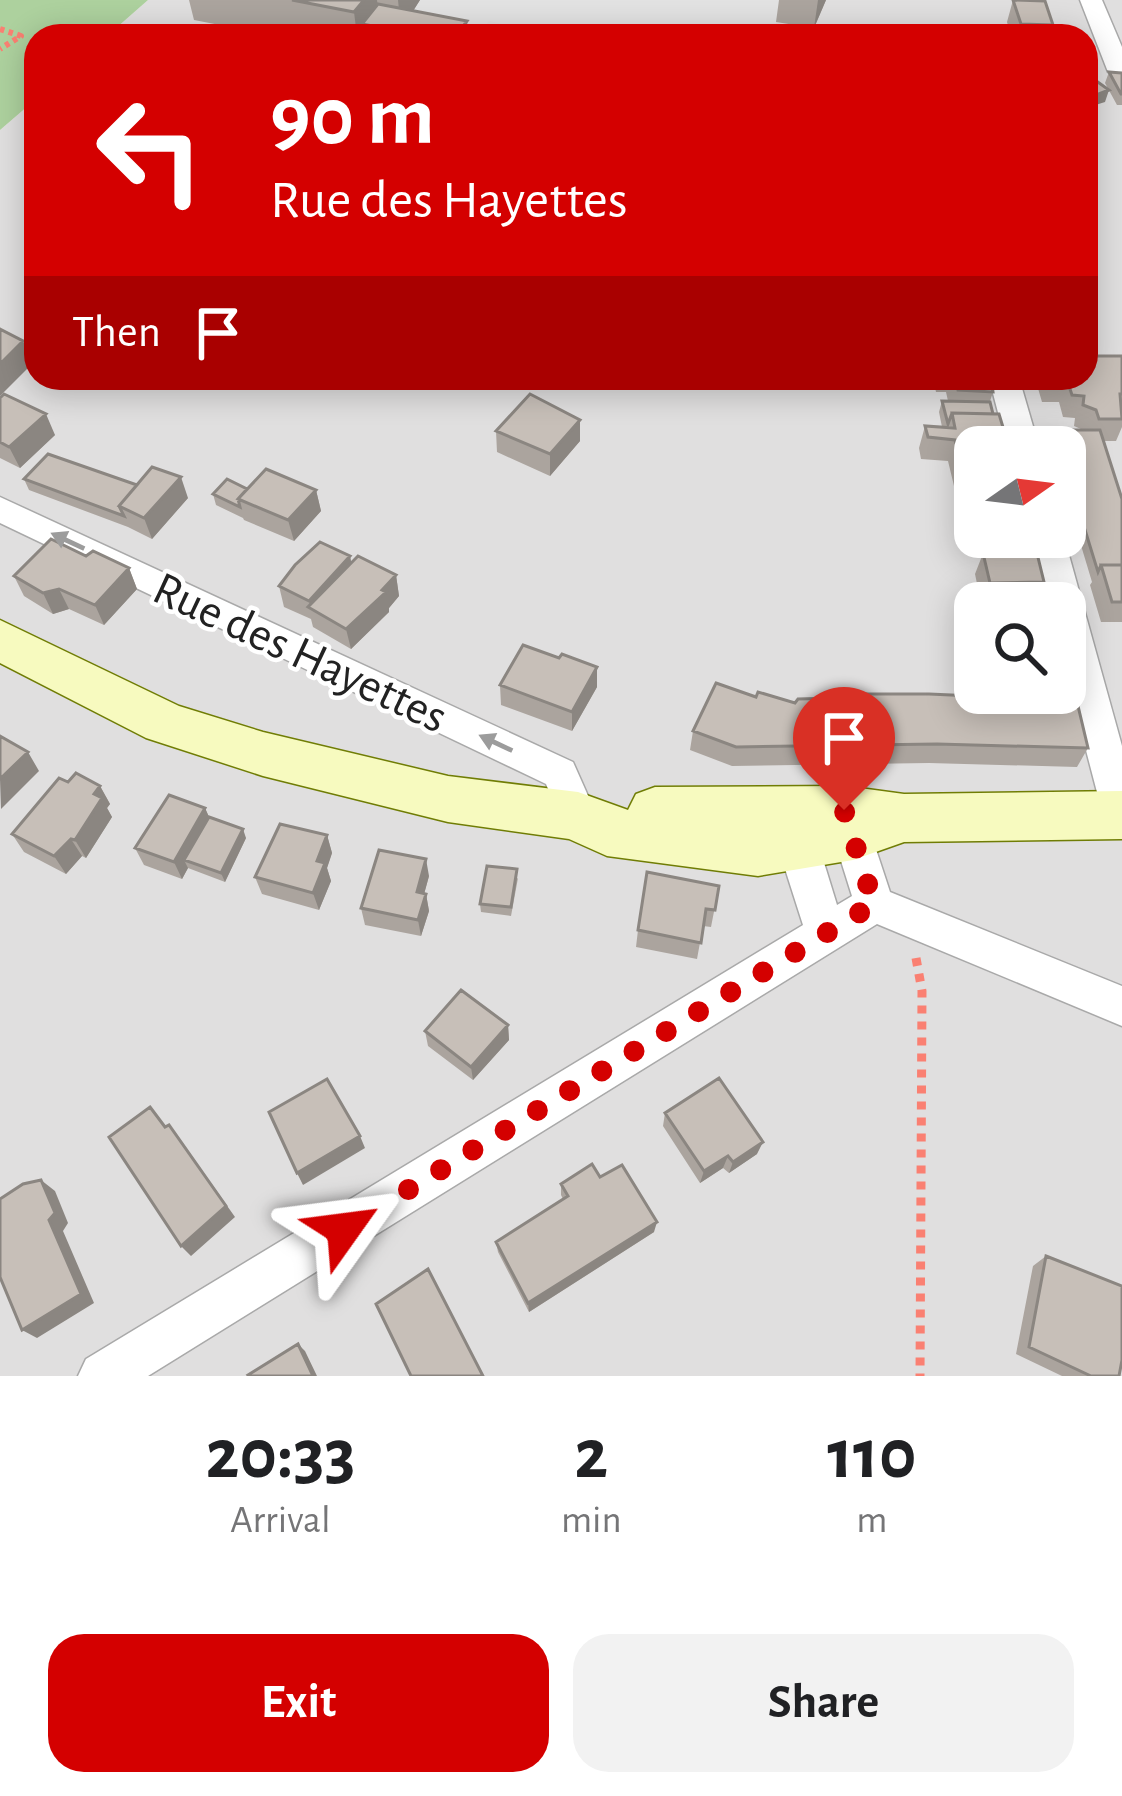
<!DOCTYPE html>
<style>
:root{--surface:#fff;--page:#f2f2f2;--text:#202124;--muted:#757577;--accent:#d40000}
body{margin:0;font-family:"Alegreya Sans",sans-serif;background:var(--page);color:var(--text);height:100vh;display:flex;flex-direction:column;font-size:45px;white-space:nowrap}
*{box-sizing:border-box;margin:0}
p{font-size:39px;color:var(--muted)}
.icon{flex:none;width:66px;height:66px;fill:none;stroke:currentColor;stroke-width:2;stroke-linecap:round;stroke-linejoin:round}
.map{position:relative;height:1376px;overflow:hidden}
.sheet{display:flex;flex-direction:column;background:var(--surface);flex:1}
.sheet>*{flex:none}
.banner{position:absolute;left:24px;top:24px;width:1074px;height:366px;border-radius:36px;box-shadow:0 6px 30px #0003;background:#d40000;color:#fff;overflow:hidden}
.needle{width:78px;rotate:76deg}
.fabs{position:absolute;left:954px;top:426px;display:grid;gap:24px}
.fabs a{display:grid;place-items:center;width:132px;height:132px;border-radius:24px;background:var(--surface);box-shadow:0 6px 30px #0003;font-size:60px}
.pin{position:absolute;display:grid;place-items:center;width:102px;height:102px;color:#fff;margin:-123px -51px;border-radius:50% 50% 50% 0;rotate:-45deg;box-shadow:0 0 12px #0007}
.pin .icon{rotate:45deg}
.me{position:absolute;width:132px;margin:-66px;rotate:59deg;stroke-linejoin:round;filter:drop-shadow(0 0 9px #0008)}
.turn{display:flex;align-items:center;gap:42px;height:252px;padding:0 48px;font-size:54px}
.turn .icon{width:156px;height:156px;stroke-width:2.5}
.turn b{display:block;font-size:84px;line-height:102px}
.then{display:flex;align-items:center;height:114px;padding:0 48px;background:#0003;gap:24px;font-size:45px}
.eta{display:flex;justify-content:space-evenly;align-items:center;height:204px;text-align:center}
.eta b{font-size:72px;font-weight:700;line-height:84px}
.cta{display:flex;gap:24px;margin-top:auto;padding:24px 48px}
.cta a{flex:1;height:138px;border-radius:36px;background:var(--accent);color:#fff;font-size:48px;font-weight:700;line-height:138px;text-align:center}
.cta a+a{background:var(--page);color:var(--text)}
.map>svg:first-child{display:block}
.residential{fill:#e0dfdf;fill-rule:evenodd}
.forest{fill:#add19e}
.parking{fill:#e2e2e2}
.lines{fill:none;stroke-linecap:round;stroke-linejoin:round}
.street-casing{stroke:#a9a9a9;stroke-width:3}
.secondary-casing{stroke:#707d05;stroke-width:3}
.path-far1{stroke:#fa8072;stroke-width:6;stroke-dasharray:4.5 4.5;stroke-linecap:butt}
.path{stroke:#fa8072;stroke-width:9;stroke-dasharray:8 8;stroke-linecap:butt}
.street{fill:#fff;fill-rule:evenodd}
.secondary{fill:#f7fabf;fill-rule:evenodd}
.wall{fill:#aba49e}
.shaded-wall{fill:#8b8681}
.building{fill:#c7bfb8;stroke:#8b8681;stroke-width:3}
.oneway{fill:#9c9c9c}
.route{stroke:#d40000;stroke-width:21;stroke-dasharray:0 37.8}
.labels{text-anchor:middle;stroke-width:9;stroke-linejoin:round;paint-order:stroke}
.street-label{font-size:48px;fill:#222;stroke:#fff}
</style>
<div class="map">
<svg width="1122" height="1376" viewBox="0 0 1122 1376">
<rect width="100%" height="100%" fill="#f2efe9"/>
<!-- residential -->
<path class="residential" d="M148 0H1122V1376H0V130L36 99V378H1086V36H107ZM975 447H1065V537H975ZM975 603H1065V693H975Z"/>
<!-- forest -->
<path class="forest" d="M0 0H148L107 36H36V99L0 130Z"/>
<!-- parking -->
<path class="parking" d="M420 0H786L770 36H565L489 21 475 36H433L401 30Z"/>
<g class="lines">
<defs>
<path id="street" d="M1080 0H1102L1122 47V79L1108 72Z
M989 378H1019L1039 447H1007Z
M0 497 573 762 597 816 592 828 578 833 564 828 546 784 0 523Z
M1030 537H1064L1122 746V832L1108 827 1103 815 1065 670V603H1048Z
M845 796 859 801 864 813 890 892 1122 986V1026L877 924 148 1376H78L86 1359 803 925 772 828 777 816 795 809 809 814 837 905 852 896 826 813 831 801Z"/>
<path id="secondary" d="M0 620 179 706 263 732 448 776 578 792 628 810 636 794 655 787 845 786 904 794 1122 791V839L904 842 853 860 758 876 607 856 569 839 448 822 263 776 146 738 0 663Z"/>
</defs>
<!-- street casing -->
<use href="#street" class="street-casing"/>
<!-- secondary casing -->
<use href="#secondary" class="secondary-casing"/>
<!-- path-far1 -->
<path class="path-far1" d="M0 29 21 36 0 49
M963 30H980L983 36"/>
<!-- path -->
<path class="path" d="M916 958 922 991 920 1376"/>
<!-- street -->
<use href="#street" class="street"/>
<!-- secondary -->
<use href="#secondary" class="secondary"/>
</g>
<!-- wall -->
<path class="wall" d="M189 0H420L413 11 467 21 468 36H277L194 20Z
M779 0H826L814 28 776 22Z
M1013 0 1053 25 1050 36H1011L1007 22Z
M1109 72 1122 73V105H1117L1105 83Z
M1086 311 1092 331 1086 346Z
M1122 356V427L1116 441H1103L1122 499V622H1101L1090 585 1092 582 1065 492V447H1052L1050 441 1054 430H1083L1074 426 1075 418 1063 417 1059 402H1042L1035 378H1086Z
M933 378H991L993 392 975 447V537H1033L1044 582 1037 597 1050 603H981L975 574 982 556 975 555 971 534 974 525 959 487 954 486 948 461 921 459 919 448 925 426 942 427 939 412 942 401H948L946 392H936Z
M0 398 55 435 20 468 0 458Z
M580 420V441L550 476 497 452 496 431Z
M24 479 137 485 188 498 152 539 128 527 29 490Z
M247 489 316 490 321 511 294 541 244 520 243 518 216 505 213 494Z
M86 556 129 568 137 589 104 625 69 609 53 614 24 596 14 576Z
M350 556 351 562 396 575 399 596 389 608V612L351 649 313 627 311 619 284 607 279 586Z
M500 685 597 687 572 731 501 705Z
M1010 693H1065L1088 748 1077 767 929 763 732 766 690 750 693 731 756 697 795 703 836 698 837 694 976 706 997 705 1000 697H1011Z
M68 782 100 786 110 804 107 808 112 817 86 858 82 856 66 874 24 852 12 834Z
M205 808 209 817 246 838 225 882 188 868 182 879 144 865 135 848Z
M327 835 332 853 327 868 331 881 319 910 262 894 255 877Z
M429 876 424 894H426L429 911 421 936 365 925 361 908Z
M518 878 511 916 481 912 480 904Z
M719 886 711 927 703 926 697 959 636 947 638 930Z
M508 1025 509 1040 473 1080 428 1046 425 1031Z
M665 1113 757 1154 729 1173 723 1168 700 1183 663 1126Z
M600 1177 654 1232 529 1312 498 1252 496 1242 563 1199 561 1195V1184Z
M1046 1256 1119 1376H1062L1016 1354 1033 1266Z"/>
<!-- shaded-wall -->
<path class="shaded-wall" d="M364 0H377L380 26 362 24 363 36H357L354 12Z
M398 0H420L401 30Z
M818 0H826L814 28Z
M467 21 468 36H456Z
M1109 90 1105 102 1086 108V99Z
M23 341 33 363 0 396V364Z
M46 414 55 435 20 468 9 447Z
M580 420V441L550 476V454Z
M181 477 188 498 152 539 144 518Z
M316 490 321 511 294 541 288 520Z
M350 556 354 577 311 609 309 601Z
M129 568 137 589 104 625 95 605Z
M396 575 399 596 389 608V612L351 649 346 629Z
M59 589 69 609 53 614 43 593Z
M597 667V687L572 731V712Z
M28 752 39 771 1 809 0 779Z
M100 786 110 804 107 808 112 817 86 858 75 840 94 794Z
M205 808 213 826 184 860 188 868 182 879 174 862Z
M243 829 246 838 225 882 221 873Z
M327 835 332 853 327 868 331 881 319 910 313 893 317 861Z
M71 839 82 856 66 874 54 856Z
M426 859 429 876 420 909 417 892Z
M426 894 429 911 421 936 418 920Z
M508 1025 509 1040 473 1080 471 1067Z
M360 1136 365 1148 303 1185 297 1173Z
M179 1138 235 1217 191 1256 181 1246Z
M763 1142 757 1154 729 1173 733 1162Z
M728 1156 723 1168 700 1183 704 1171Z
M41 1180 55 1191 68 1223 63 1231 94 1303 37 1338 22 1330Z
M657 1222 654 1232 529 1312 528 1303Z
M298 1344 305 1351 317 1376H313Z"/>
<!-- building -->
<path class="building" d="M292 0H364L354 12Z
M1013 0 1045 1 1053 25 1021 24Z
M378 4 467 21 456 36H426L362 24Z
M709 28 747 33 749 28 766 31 764 36H705Z
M1109 72 1122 73V94H1121Z
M1088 75 1109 90 1086 99V76Z
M1086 311 1092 331H1086Z
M0 329 23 341 0 364Z
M1086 356H1122V394H1120L1122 419H1099L1096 410 1083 405 1084 396 1072 395 1067 380H1051L1050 378H1086Z
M955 378H991L993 392 958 390Z
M4 394 46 414 9 447 0 442V398Z
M530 394 580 420 550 454 496 431Z
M942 401 990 402 993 414 952 413 948 424Z
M952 413 999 414 1009 447H975V466L962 465 955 440 928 437 925 426 955 428Z
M1054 430H1100L1122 499V565H1101L1098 572 1065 465V447H1059Z
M48 454 137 485 119 506 124 516 24 479Z
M152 467 181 477 144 518 119 506Z
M266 469 316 490 288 520 238 499Z
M963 476H975V506Z
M227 479 247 489 238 499 240 507 213 494Z
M995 537H1033L1044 582 990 583 983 553H999Z
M51 539 86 556 93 551 129 568 95 605 59 589 43 593 14 576Z
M320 542 350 556 309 601 279 586 295 565Z
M358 556 396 575 382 590 386 592 346 629 308 607Z
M1101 565H1122V602H1112Z
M1009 597H1048L1050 603H1011Z
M523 645 559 658 562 654 597 667 572 712 500 685Z
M716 683 756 697 758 692 795 703 798 699 837 698V694H929L973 696 976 706 1002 705 1000 697H1024L1026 704 1078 706 1088 748 937 744 736 747 693 731Z
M1065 687 1070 706 1026 704 1024 697H1018L1017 693H1065Z
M0 736 28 752 0 779Z
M76 773 100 786 94 794 102 798 75 840 71 839 54 856 12 834 59 778 68 782Z
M169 795 205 808 174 862 135 848Z
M209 817 243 829 221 873 184 860Z
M280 824 327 835 317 861 325 863 313 893 255 877Z
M379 850 426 859 417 892 426 894 418 920 361 908Z
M487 866 517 869 511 907 480 904Z
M647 872 719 886 715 910 706 909 701 943 638 930Z
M461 990 508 1025 471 1067 425 1031Z
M719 1078 763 1142 733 1162 728 1156 704 1171 665 1113Z
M327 1079 360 1136 297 1173 269 1112Z
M150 1107 165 1127 169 1125 226 1206 181 1246 109 1137Z
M592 1164 600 1177 622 1165 657 1222 528 1303 496 1242 568 1196 561 1184Z
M41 1180 55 1213 49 1220 81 1294 22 1330 0 1277V1199L23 1184Z
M1046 1256 1122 1286V1360L1119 1376H1091L1029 1347Z
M428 1269 483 1376H411L376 1304Z
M298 1344 313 1376H249L248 1375Z"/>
<!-- one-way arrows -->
<defs><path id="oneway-solid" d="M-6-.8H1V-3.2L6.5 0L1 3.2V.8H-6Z" transform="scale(3)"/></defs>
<g class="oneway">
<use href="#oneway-solid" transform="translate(68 541) rotate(-155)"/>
<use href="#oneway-solid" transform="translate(496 743) rotate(-155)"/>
</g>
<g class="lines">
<!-- route -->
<path class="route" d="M344 1229 874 904 844 810"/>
</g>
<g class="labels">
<!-- street labels -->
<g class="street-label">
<text transform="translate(301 651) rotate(25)" y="17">Rue des Hayettes</text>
</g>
</g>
</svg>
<div class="fabs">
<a><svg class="needle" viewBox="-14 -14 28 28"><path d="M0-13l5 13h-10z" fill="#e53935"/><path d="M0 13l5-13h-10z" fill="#757577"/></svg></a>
<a><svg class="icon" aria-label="search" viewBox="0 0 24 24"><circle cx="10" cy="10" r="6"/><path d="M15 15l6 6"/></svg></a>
</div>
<div class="pin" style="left:844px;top:810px;background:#d93025"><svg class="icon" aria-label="arrive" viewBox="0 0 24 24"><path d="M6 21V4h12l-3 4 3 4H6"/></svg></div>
<svg class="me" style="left:344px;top:1229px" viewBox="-20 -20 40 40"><path d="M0-17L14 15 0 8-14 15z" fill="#d40000" stroke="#fff" stroke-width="4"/></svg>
<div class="banner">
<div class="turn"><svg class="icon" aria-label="left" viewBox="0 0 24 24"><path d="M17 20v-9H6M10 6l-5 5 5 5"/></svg><div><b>90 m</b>Rue des Hayettes</div></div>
<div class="then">Then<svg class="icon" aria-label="arrive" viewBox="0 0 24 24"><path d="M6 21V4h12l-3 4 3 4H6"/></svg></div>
</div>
</div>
<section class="sheet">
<div class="eta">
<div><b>20:33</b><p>Arrival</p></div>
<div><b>2</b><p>min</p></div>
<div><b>110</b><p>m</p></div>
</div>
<div class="cta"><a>Exit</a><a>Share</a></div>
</section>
